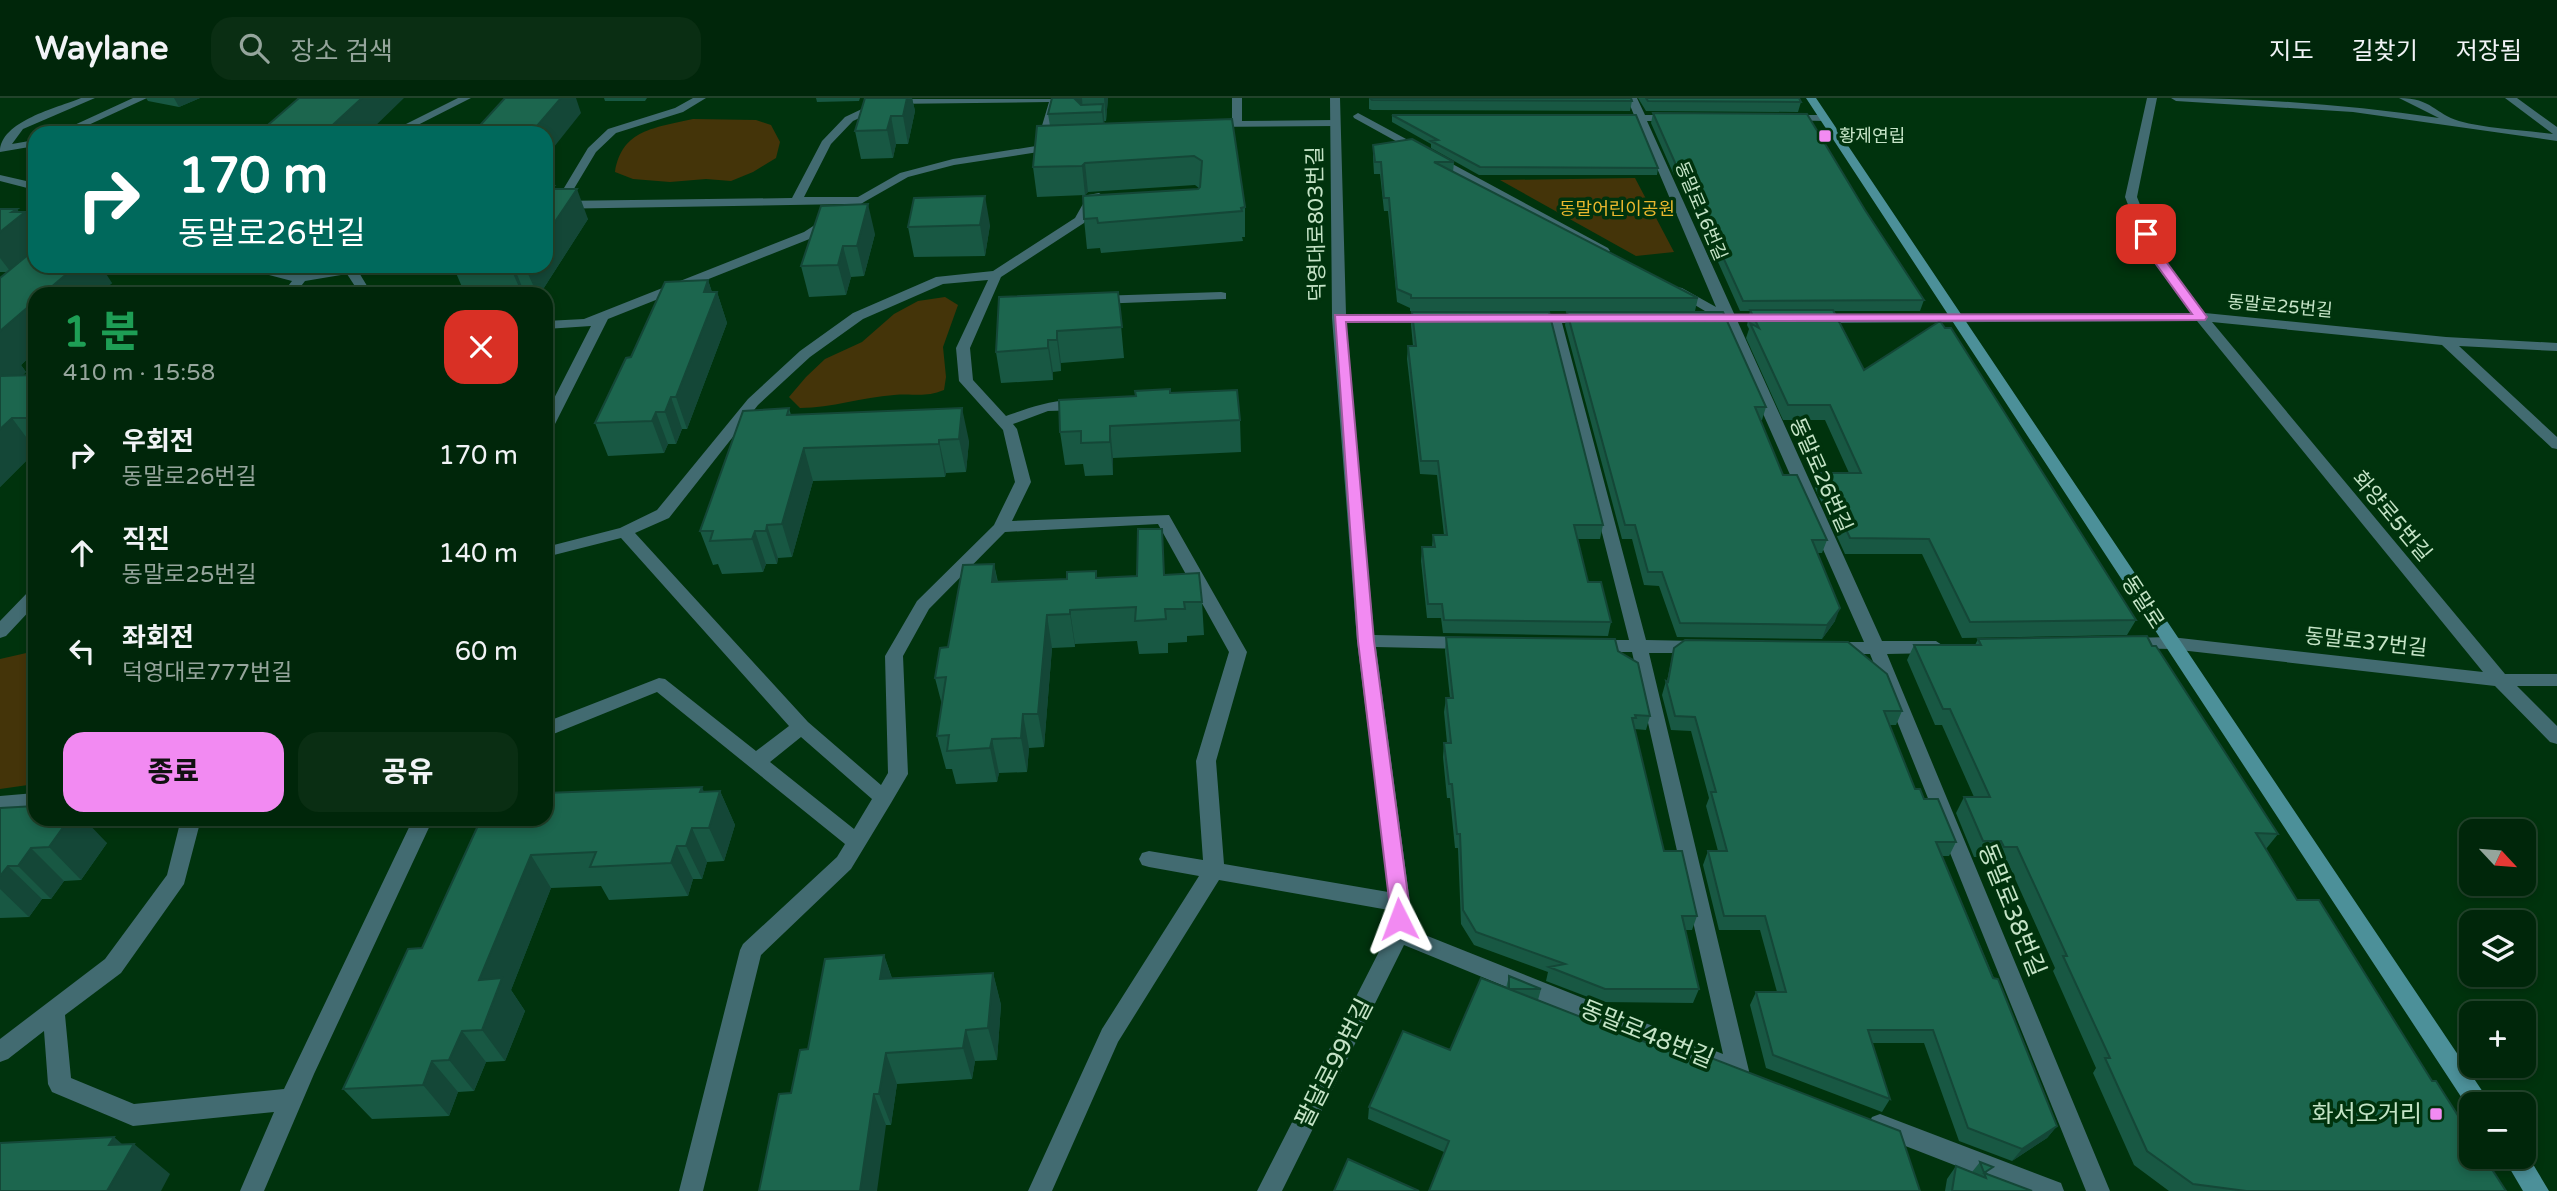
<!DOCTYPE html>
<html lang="ko">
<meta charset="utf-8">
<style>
:root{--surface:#00260a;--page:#0a2e13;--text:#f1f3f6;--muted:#95a59c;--line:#22432b;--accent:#f28af2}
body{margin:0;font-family:"Varela Round","Noto Sans KR",sans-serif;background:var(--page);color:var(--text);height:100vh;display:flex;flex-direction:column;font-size:26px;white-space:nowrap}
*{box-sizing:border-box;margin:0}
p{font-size:23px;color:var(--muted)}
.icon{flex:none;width:38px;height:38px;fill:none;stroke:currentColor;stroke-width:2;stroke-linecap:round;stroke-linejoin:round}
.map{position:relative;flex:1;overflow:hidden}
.details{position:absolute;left:28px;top:189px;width:525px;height:539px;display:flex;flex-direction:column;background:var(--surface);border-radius:21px;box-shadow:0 4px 10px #0003,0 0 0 2px var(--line)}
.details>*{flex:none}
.top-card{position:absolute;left:28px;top:28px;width:525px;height:147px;border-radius:21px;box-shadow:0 4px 10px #0003,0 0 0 2px var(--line);background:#00695c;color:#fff;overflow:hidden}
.needle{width:46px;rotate:116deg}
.controls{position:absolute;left:2459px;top:721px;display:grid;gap:14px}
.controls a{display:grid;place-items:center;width:77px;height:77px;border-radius:14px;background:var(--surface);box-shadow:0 4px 10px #0003,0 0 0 2px var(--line);font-size:35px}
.pin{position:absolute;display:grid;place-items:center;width:60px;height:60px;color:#fff;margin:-30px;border-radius:14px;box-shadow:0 4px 10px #0006}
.me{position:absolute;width:77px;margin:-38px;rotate:357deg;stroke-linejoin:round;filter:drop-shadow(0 0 5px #0008)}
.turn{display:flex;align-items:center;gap:24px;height:147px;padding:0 35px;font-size:32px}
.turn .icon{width:91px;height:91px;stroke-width:2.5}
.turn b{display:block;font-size:49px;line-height:60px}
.round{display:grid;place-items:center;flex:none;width:74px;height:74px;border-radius:21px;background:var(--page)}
.head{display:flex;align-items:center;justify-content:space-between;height:119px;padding:0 35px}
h1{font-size:42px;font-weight:800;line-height:52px;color:#1e9e55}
.action{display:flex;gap:14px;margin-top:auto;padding:14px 35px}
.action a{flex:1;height:80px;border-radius:21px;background:var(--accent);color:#111;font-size:28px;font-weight:800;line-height:80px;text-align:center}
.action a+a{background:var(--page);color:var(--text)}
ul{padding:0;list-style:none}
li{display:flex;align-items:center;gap:21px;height:98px;padding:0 35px}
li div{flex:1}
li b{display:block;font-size:26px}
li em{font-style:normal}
header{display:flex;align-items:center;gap:42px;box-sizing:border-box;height:98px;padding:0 35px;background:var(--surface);border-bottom:2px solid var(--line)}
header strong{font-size:33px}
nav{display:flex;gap:38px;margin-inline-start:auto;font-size:24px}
.search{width:490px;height:63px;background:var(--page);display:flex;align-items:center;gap:18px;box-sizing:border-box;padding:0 24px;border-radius:21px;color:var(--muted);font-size:26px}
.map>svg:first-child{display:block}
.green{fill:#443409}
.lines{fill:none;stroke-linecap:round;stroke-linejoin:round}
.lane{fill:#426b71;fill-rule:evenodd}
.street{fill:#426b71;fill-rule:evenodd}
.secondary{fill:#4c9099;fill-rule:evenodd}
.wall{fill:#185843}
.shaded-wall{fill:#144737}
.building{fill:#1c664e;stroke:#144737;stroke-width:2}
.route{fill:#f28af2;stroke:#9d5a9d;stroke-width:2}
.poi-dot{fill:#f28af2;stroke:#00330d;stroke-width:2.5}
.labels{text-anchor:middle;stroke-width:7;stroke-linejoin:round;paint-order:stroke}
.far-poi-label{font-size:18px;fill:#c5e4c7;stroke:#00330d;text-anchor:start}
.far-park-label{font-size:18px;fill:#eab82e;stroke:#00330d}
.far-street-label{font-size:18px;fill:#c5e4c7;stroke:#00330d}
.street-label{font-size:21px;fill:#c5e4c7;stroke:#00330d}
.near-street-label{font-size:24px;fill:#c5e4c7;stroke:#00330d}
.near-poi-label{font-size:24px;fill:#c5e4c7;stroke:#00330d;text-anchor:end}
</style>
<header>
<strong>Waylane</strong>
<div class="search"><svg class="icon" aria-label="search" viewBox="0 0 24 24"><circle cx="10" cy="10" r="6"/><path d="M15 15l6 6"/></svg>장소 검색</div>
<nav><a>지도</a><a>길찾기</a><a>저장됨</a></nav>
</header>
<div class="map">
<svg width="2557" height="1093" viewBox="0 0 2557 1093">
<rect width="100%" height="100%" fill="#00330d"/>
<!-- green -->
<path class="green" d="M693 21 756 22 771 27 780 44 776 60 753 74 731 83 706 81 670 84 633 81 615 74C622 31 655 30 693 21Z
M1635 80 1674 154 1636 158 1500 82Z
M945 199 958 207 943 249 946 279 944 292C924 300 914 295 894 297 862 299 832 310 800 310L789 299 806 279 825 261 862 244 894 216 918 203Z
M35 553V686L0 691V561Z"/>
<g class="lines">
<!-- lane -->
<path class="lane" d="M81 0H95L23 31 12 46 35 42V48L0 54C0 23 57 10 81 0Z
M133 0H147L71 35H57Z
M458 0H471L402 35H388Z
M693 0H706L683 14 616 35 596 54 572 94 558 103 792 100 822 43 845 19 883 1H1060L1045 53 954 67 908 79 864 104 812 140 608 221 553 330 546 334V316L591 228 546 231V223L584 221 804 134 847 106 546 111V100L564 90 588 50 608 31 675 10ZM1049 4 1036 48 953 61 900 75 858 99H804L831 46 853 23 889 6Z
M1232 0H1242V23L1335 22 1340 25 1335 28 1205 29V25L1232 23Z
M0 77 35 85V92L0 83Z
M1088 97 1099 95 1105 99 1096 103 1084 125 1001 179 970 250 973 282 1006 318C1026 311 1072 293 1089 308L1082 312 1048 313 1013 326 1017 331 1031 384 1012 423 1169 417 1247 554 1216 663 1224 766 1400 796 1407 799 1410 805 1407 811 1400 814 1219 782 1118 944 1052 1093H1028L1102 931 1199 778 1149 769 1142 767 1139 761 1142 755 1149 753 1203 762 1196 663 1229 554 1158 426 1005 434 929 511 903 558 908 676 891 705 851 771 761 857 703 1093H679L740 852 743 846 837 759 845 746 657 594 546 639V624L659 580 665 581 756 653 789 628 621 440 546 459V449L620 430 657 412 748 301 800 253 853 215 936 179 993 173 1075 120ZM988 182 956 250 959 283 1003 332 1015 384 994 427 917 503 885 558 888 675 881 687 808 624 635 435 669 420 758 307 810 259 863 221 943 186ZM801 639 872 701 854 731 770 664Z
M257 168C272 168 284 175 300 176 323 176 344 168 366 168L358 173 372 196H360L347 176 305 183 295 196H282L292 183 269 177Z
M1221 194 1226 195V201L1097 206 1090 202 1097 198Z
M35 491V507L6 538 0 540V523L29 493Z
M35 695V711L0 714V698Z
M181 721H201L184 786 121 875 65 917 71 980 134 1006 284 991 413 721H433L314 976 264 1093H240L274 1014 133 1028 52 994 48 986 44 933 8 961 0 964V941L105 861 167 777Z"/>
<!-- street -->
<path class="street" d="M1330 0H1340L1346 216 1434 217 1441 221 1434 225 1346 224 1374 537 1467 539 1476 545 1467 551 1376 549 1410 805V831L1723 956 1632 554H1593L1584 548 1593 542H1629L1549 225H1528L1521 221 1528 217 1593 218 1595 221 1588 225H1562L1646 542 1698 543 1707 549 1698 555H1649L1749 973 1746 980 1738 983 1730 980 1727 974 1720 976 1712 973 1404 847 1282 1093H1257L1388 836 1390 805 1357 543 1332 220Z
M1627 0H1637L1645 17H1674L1679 20 1674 23H1647L1882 543H1936L1945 549 1936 555 1887 556 2110 1093H2086L1870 556H1831L1822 550 1831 544H1864L1722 223 1671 193 1677 189 1682 190 1716 209 1637 23H1614L1609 20 1614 17H1634Z
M2147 0H2157L2137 99 2159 155 2205 215 2446 239 2557 245V253L2459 248 2557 339V351L2552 350 2442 247 2212 224 2505 576H2557V588H2517L2557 628V646L2550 644 2495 588 2171 551 2122 550 2119 546 2128 540 2171 539 2483 574 2197 223 1815 225 1808 221 1815 217 2191 215 2147 155 2125 99Z
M2171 0C2261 0 2350 7 2439 20L2399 0C2432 0 2435 16 2459 23 2488 31 2523 32 2553 36L2505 0H2517L2557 29V43L2353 14 2176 3Z
M1358 15 1608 150 1610 153 1604 157 1600 156 1354 20 1353 18Z
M1786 17H1824L1829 20 1824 23 1782 22V18Z
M1880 1016 2061 1085 2064 1093H2021L1872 1035 1868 1027 1872 1019Z"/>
<!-- secondary -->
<path class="secondary" d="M1806 0H1816L2491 1006H2471V1014Z
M2524 1051 2549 1093H2523L2503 1059H2524Z"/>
</g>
<!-- wall -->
<path class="wall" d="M146 0H200L179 9 148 3Z
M604 0H647L645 3H605Z
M816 0H860L859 3 817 4Z
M865 0H912L915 13 908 46H896L893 60 861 61 855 33Z
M1052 0H1108L1106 23H1104L1105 26 1232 21 1245 109V139H1242L1243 143 1101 155 1100 150 1087 151 1084 121 1198 91 1199 90 1195 87 1088 94 1085 97 1037 99 1033 69 1050 28 1048 16Z
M1369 0H1631L1632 3 1630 13 1372 12 1369 11Z
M1638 0H1799L1801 4 1798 14 1646 13Z
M1653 15 1865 112 1924 202 1920 213H1834L1864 272 2136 522 2127 537 1962 540 1922 456H1845L1815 390 1820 375H1849L1825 322H1783L1746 240 1749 231 1747 227 1750 213H1740L1679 77H1674L1651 25Z
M1392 17 1658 70 1657 77H1479L1431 50V46L1392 24Z
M1373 47 1454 64 1453 74 1698 200 1695 213H1410V210L1397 204 1388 113H1384L1380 76H1374L1373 59Z
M554 88 555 91 588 121 540 196H465L456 175Z
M821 108 875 136 864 178 851 179 846 197 809 199 801 168Z
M0 111H17L19 114H25L35 129V152L31 156 112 185 99 196H35V254L21 267 26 274 22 278 35 277V354L0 389V180L8 174H0Z
M990 127 985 158 914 159 908 129Z
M708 182 712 194H717L727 225 687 331H682L676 346H668L664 355 608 358 595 325 631 259Z
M1118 194 1124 260 1061 265V273L1053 274V282L1001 285 996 254Z
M1412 214 1603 427 1600 441H1578L1588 484 1611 524 1608 538 1443 535 1441 520H1427L1421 463 1422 449H1432L1433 437H1444L1437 377 1420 376 1407 261 1408 248H1413L1411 227Z
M1567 214 1766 309 1762 322H1760L1783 377 1827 442 1822 455H1818L1835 523 1822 541 1677 539 1659 488 1644 487 1632 441H1622L1565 227Z
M1170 295 1240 322 1241 354 1113 360V377L1085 378 1083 366 1065 367 1060 334 1136 298Z
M789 310 791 317 969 343 966 374 946 375 945 379 813 383 792 459 778 460 777 466H766L763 474 722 476 718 466 713 467 700 433Z
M994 466 998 484 1165 477 1202 504 1204 537 1187 538V544L1168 545V555L1139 556 1137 543 1075 546V549L1052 550 1044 649 1029 650 1027 674 999 675 997 684 956 686 952 671H946L937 638 942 607 935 580 948 549Z
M1446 539 1618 553 1650 618 1646 632 1634 631 1664 753 1697 818 1692 832H1685L1699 891 1693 905 1601 904 1546 883 1548 874 1474 847 1461 826 1458 750H1455L1450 700H1447L1443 659 1444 645H1447L1444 614 1446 600H1450L1445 553Z
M1978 541 2278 736 2266 751 2297 802 2432 983 2506 1093H2169L2134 1067 2093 975 2096 970 2053 873 2055 870 2008 765H1995L1992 759H1974L1956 715 1964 699H1974L1942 627H1935L1907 562 1914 547H1975Z
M1674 550 1902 613 1896 627H1889L1915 691 1956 744 1949 758H1942L2057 1028 2047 1040 2012 1063 1959 1043 1924 945H1872L1890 1001 1882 1014 1766 970 1750 907 1756 894H1777L1760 832H1719L1703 767 1708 753H1718L1706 708 1709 700 1691 633 1671 632 1662 597 1666 583H1667Z
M546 690 549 695 720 693 735 727 724 763 707 764 702 781H693L688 798 609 802 601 788 551 790 511 892 525 913 505 963 486 964 474 993 458 994 449 1018 372 1021 343 991 422 850 546 721Z
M0 710 107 745 81 782 64 783 51 801H42L29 819 0 820Z
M236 721H285L283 724 240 726Z
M884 857 892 880 993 875 1001 907 997 962 975 963 972 981 897 986 891 1027H886L791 995 808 951Z
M1509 878 1541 891 1538 902 1698 965 1701 956 1900 1033 1444 1054 1368 1021 1369 1009 1450 952 1506 890Z
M1980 1064 1988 1076 2032 1093H1945L1947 1081 1956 1068 1972 1074Z"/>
<!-- shaded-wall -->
<path class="shaded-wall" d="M174 0H200L179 9Z
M362 0H404L368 35H324Z
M561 0H576L581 15 546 59V35H531Z
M907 0H912L915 13 908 46 903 18Z
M1074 0H1082L1083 15Z
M1104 0H1108L1106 23Z
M1103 6 1105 34V42L1102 14Z
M891 18 896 46 893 60 887 32Z
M1085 65 1088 94 1085 97 1082 68Z
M554 88 563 112 577 91 588 121 540 196H537L525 169 546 168V137L551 91Z
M985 98 990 127 985 158 980 127Z
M868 106 875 136 864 178 857 148Z
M17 111 21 117 25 114 35 129V152L10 173 0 160V134L12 114Z
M843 148 851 179 846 197 838 167Z
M76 168H101L112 185 99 196H43Z
M514 169 525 196H522L512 173Z
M708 182 714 201 717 194 727 225 687 331 676 299 704 194Z
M35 203V254L21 267 26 274 0 298V233Z
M1057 233 1061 265V273L1057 242Z
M1048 242 1053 274V282L1048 250Z
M671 299 682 331 676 346 665 314Z
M962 310 969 343 966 374 959 341Z
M656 314 668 346 664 355 652 323Z
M12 320 35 351V354L0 389V331Z
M1110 328 1113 360V377L1110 344Z
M939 342 946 375 945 379 939 346Z
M804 350 813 383 792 459 782 426Z
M767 427 778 460 777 466 766 433Z
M755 433 766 466 763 474 752 441Z
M994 466 1000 499 992 484Z
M1840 510 1835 523 1822 541 1827 527Z
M1070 512 1075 546V549L1070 516Z
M1047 517 1052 550 1044 649 1038 616Z
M1023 616 1029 650 1027 674 1021 640Z
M992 641 999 675 997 684 990 650Z
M702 689 713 715 720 693 735 727 724 763 709 730 700 694Z
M62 721H84L107 745 81 782 49 749Z
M692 730 707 764 702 781 686 748Z
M677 748 693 781 688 798 671 765Z
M31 750 64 783 51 801 18 768Z
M531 757 551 790 511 892 525 913 505 963 482 932 479 882Z
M8 768 42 801 29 819 0 791V778Z
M884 857 895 890 880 881Z
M993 875 1001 907 997 962 988 930Z
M966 932 975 963 972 981 963 950Z
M462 933 486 964 474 993 449 962Z
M886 955 897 986 891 1027 879 996Z
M432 963 458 994 449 1018 423 987Z
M874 996 886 1027 877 1093H860Z
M2057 1028 2047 1040 2012 1063 2022 1051Z
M114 1039 130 1053 134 1046 170 1076 161 1093H107L109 1047Z"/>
<!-- building -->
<path class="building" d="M299 0H362L324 35H263L266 33H261Z
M505 0H561L531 35H473Z
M865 0H907L903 18H891L887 32 855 33Z
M1052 0H1074L1081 7 1103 6 1102 14 1048 16Z
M1370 0H1631L1632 3 1372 2Z
M1646 0H1799L1801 4 1648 3Z
M1653 15 1807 16 1865 112 1924 202 1743 203 1681 67H1676Z
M1392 17H1636L1658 70 1480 69 1431 43 1438 42Z
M1232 21 1245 109 1241 110 1242 113 1098 125 1097 120 1084 121 1083 98 1198 91 1200 89 1202 63 1194 58 1085 65 1082 68 1033 69 1037 28Z
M1412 41 1454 64H1434L1698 200H1411V197L1397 191 1389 100H1384L1381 64H1375L1373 47Z
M546 88H554L551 91H577L546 137Z
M985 98 980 127 908 129 914 100Z
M868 106 857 148H843L838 167 801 168 821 108Z
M0 111H17L12 114H25L0 134Z
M29 156H35V168H76L43 196H35V203L0 233V180Z
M460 168H526L514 169 512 173 456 175Z
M708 182 704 194H717L676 299H671L665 314H656L652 323 595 325 626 260 631 259 665 184Z
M1118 194 1122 229 1057 233V242H1048V250L996 254 999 199Z
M1750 212H1833L1864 272 1940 223 1945 230H1951L2136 522 1970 524 1929 441 1850 440 1820 375H1861L1830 307H1788L1750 225 1759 230Z
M1412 214H1549L1603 427H1574L1588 484H1601L1611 524 1444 522 1442 506H1428L1422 449H1435L1433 437H1447L1438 363H1421L1408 248H1416Z
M1567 214H1723L1766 309H1755L1783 377H1797L1827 442H1812L1840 510 1827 527 1680 525 1662 474H1648L1635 427H1625Z
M35 277V320H12L0 331V278Z
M1170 291V295L1237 292 1240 322 1110 328V344L1081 345V333L1060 334 1059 302 1136 298 1135 293Z
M789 310 787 317 962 310 959 341 939 342V346L804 350 782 426 767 427 766 433H755L752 441 710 443 713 433H700L743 313Z
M1138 431H1162L1164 477 1199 475 1202 504H1184L1185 511H1165L1166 521 1135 523 1136 509 1070 512V516L1047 517 1038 616H1023L1021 640 992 641 990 650 947 653 949 637 937 638 946 579 935 580 940 550 948 549 963 467 994 466 992 484 1067 481V474L1096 473V480L1137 478Z
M2147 538 2152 548H2156L2278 736 2256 735 2297 802H2319L2432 983H2436L2471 1038V1059H2484L2506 1093H2246L2193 1086 2147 1053 2105 960H2110L2063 858H2067L2017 749H2004L2001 743H1983L1964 699H1990L1950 611H1943L1914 547H1981L1978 541Z
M1446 539 1615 541 1618 553 1638 565 1650 618 1635 617 1636 620H1632L1664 753H1682L1697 818H1682L1699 891H1605L1549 869 1565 866 1476 834 1463 812 1460 736H1457L1452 686H1449L1444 645H1451L1446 600H1453Z
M1685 542 1848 544 1887 576 1902 613H1884L1915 691H1920L1924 701H1938L1956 744H1936L1993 880 1998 881 2057 1028 2022 1051 1968 1030 1933 932H1868L1890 1001 1773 957 1756 894H1786L1765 818H1724L1708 753H1727L1711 694H1716L1695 619 1675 618 1666 583 1668 584 1674 550Z
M702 689 700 694 720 693 709 730H692L686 748H677L671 765 590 769 596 754 531 757 479 882 502 880 482 932 462 933 449 962 432 963 423 987 343 991 408 851 422 850 481 721H546V695Z
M35 708V721H69L49 749 31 750 18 768H8L0 778V710Z
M884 857 880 881 993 875 988 930 966 932 963 950 886 955 879 996H874L860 1093H759L779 996 791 995 800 952 808 951 825 861Z
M1509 878 1541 891H1509L1699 965 1701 956 1900 1033 1920 1093H1429L1449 1043 1369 1009 1403 933 1450 952 1481 880 1509 891Z
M114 1039 109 1047 134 1046 107 1093H0V1045Z
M1348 1061 1419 1093H1334Z
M1980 1064 1993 1069 1984 1075 2032 1093H1952L1956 1068 1986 1080Z"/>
<!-- route -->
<path class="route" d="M2146 133 2150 134 2159 154 2207 219 2205 222 1346 224 1374 543 1409 805 1406 826 1399 829 1392 826 1358 543 1335 217 2192 216 2148 155 2140 136Z"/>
<!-- markers -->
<g class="poi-dot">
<rect x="1818" y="31" width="14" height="14" rx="3.5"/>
<rect x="2429" y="1009" width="14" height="14" rx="3.5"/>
</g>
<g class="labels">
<!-- far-poi labels -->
<g class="far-poi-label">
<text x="1839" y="44">황제연립</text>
</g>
<!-- far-park labels -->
<g class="far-park-label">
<text x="1617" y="117">동말어린이공원</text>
</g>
<!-- far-street labels -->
<g class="far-street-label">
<text transform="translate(1701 113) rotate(67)" y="6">동말로16번길</text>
<text transform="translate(2280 208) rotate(5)" y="6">동말로25번길</text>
</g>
<!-- street labels -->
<g class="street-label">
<text transform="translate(1316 126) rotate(-91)" y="7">덕영대로803번길</text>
<text transform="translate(1821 377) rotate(66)" y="7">동말로26번길</text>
<text transform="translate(2392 418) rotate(50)" y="7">화양로5번길</text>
<text transform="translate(2143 504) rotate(57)" y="7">동말로</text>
<text transform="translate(2366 544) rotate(6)" y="7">동말로37번길</text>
</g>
<!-- near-street labels -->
<g class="near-street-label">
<text transform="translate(2012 812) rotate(68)" y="8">동말로38번길</text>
<text transform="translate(1647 936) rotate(22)" y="8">동말로48번길</text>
<text transform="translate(1334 965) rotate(-63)" y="8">팔달로99번길</text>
</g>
<!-- near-poi labels -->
<g class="near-poi-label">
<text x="2422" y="1024">화서오거리</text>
</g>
</g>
</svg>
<div class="controls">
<a><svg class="needle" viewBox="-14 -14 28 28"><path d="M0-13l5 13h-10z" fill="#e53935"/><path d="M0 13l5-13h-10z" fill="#95a59c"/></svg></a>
<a><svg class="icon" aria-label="layers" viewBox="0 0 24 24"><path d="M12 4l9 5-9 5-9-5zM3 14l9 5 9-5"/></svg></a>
<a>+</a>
<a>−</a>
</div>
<div class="pin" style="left:2146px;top:136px;background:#d93025"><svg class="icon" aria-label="arrive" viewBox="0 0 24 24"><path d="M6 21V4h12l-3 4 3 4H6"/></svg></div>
<svg class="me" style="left:1399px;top:821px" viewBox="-20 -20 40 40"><path d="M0-17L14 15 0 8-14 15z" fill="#f28af2" stroke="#fff" stroke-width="4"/></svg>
<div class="top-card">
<div class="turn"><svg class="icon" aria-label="right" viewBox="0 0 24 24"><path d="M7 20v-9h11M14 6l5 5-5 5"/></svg><div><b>170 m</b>동말로26번길</div></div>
</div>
<section class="details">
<div class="head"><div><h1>1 분</h1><p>410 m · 15:58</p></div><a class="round" style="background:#d93025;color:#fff"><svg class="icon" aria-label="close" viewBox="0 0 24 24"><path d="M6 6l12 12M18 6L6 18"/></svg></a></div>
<ul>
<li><svg class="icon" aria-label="right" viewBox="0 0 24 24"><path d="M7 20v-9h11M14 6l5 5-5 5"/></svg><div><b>우회전</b><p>동말로26번길</p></div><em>170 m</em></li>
<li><svg class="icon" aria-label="ahead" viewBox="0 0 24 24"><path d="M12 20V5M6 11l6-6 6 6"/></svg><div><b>직진</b><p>동말로25번길</p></div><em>140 m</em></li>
<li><svg class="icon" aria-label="left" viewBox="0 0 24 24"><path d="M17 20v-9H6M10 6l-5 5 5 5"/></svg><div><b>좌회전</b><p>덕영대로777번길</p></div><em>60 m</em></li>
</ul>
<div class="action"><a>종료</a><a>공유</a></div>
</section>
</div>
